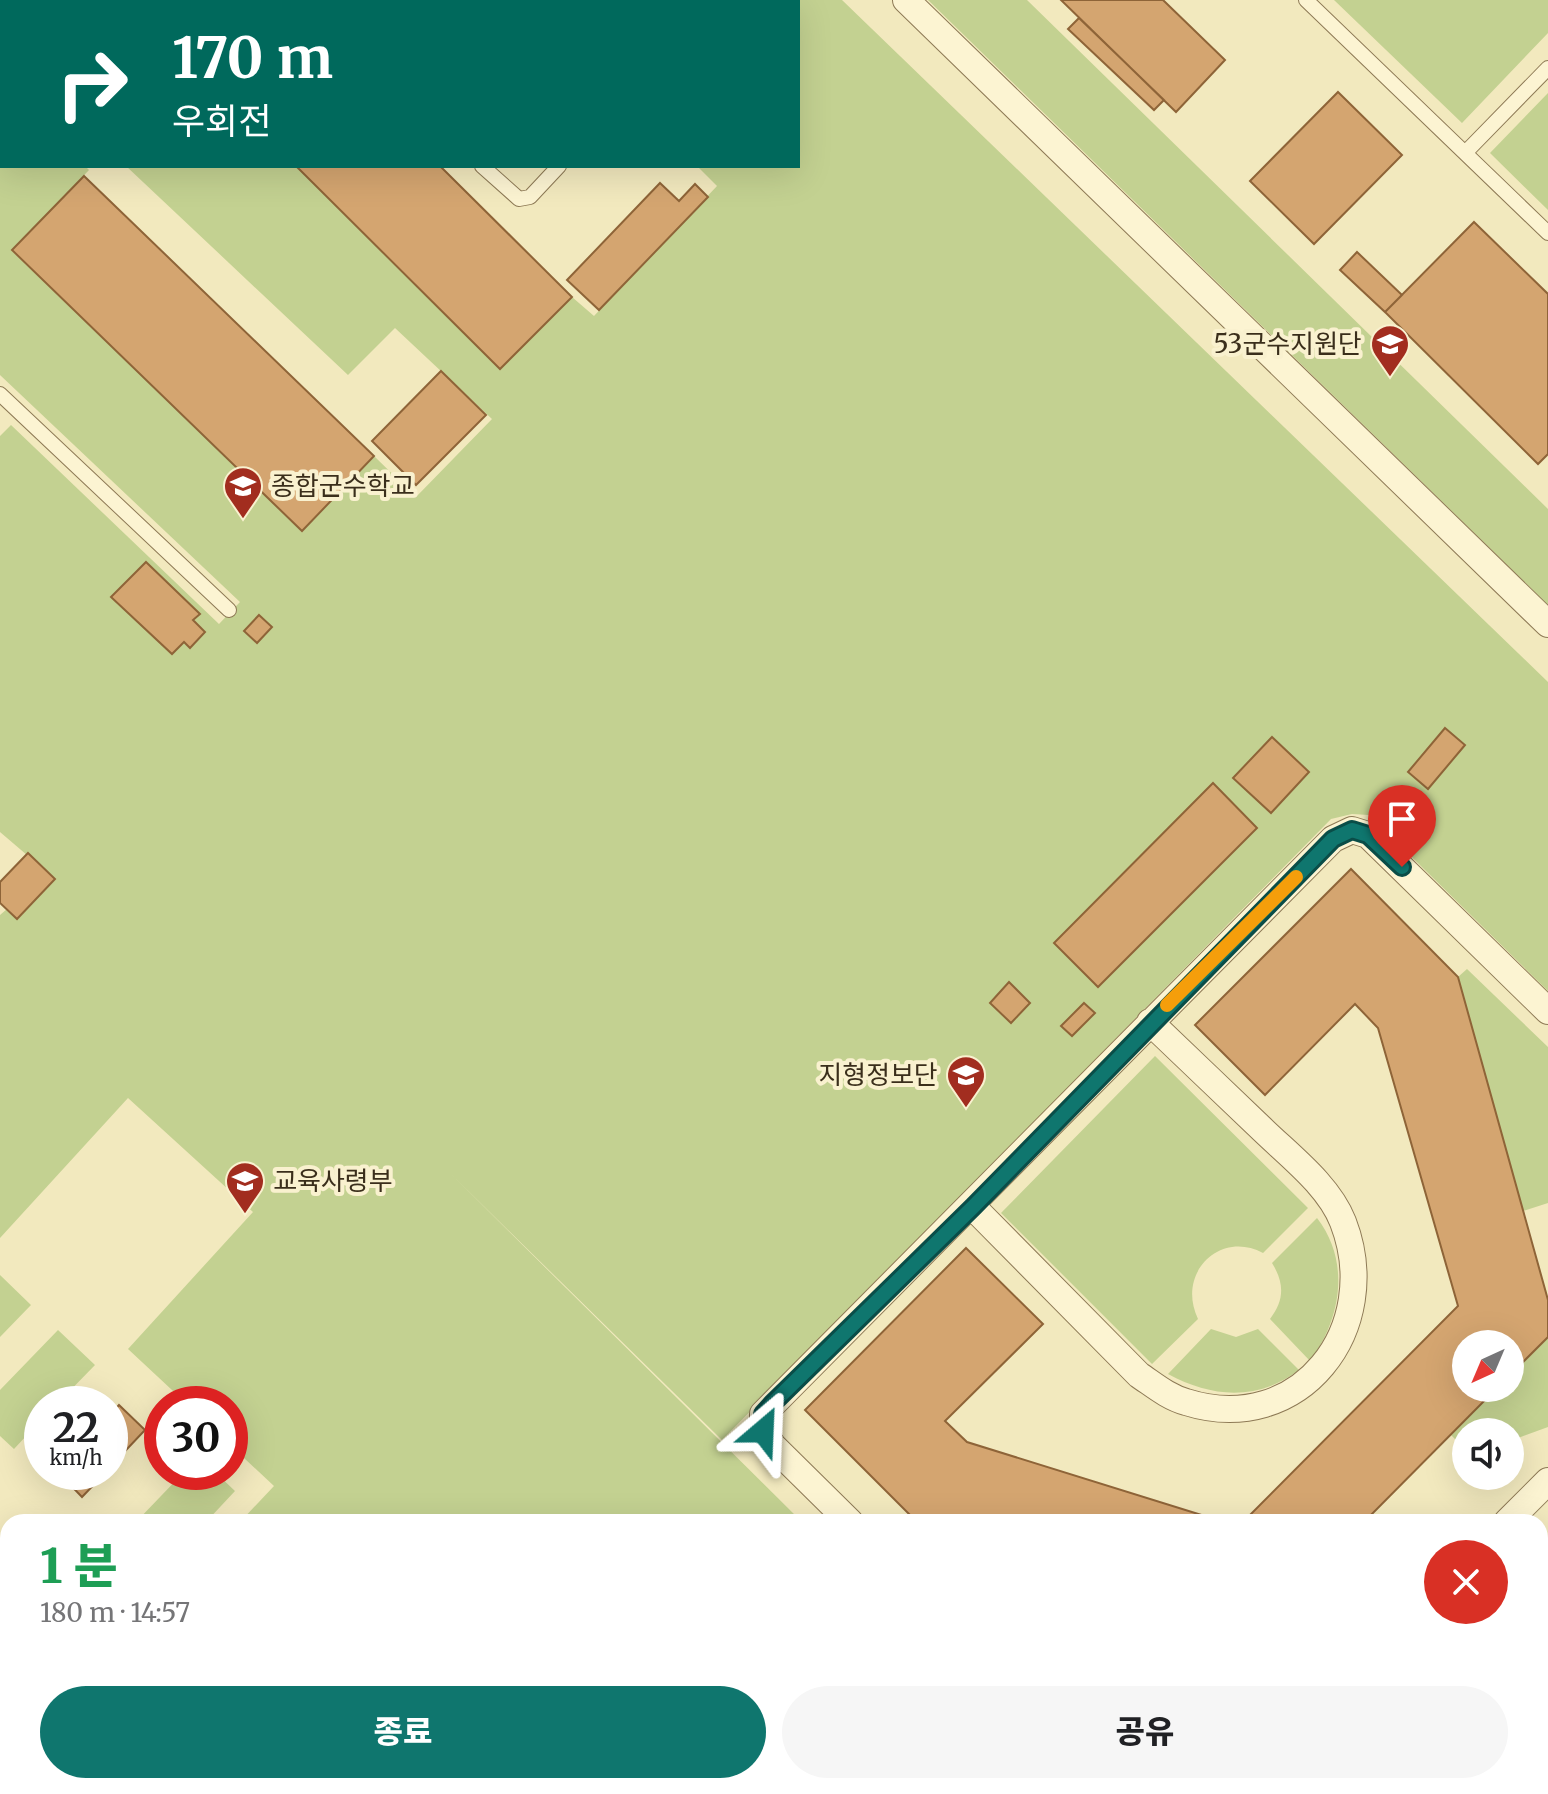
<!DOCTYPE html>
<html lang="ko">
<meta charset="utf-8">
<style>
:root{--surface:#fff;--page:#f6f6f6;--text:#202124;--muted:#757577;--accent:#0f766e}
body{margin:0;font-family:Merriweather,"Noto Sans KR",serif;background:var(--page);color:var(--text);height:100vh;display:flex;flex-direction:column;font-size:30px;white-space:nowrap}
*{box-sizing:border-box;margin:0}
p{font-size:26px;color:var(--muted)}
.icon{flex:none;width:44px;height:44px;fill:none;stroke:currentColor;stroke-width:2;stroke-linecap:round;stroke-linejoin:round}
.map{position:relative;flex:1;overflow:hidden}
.sheet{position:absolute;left:0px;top:1514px;width:1548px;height:280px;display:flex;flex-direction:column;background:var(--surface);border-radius:24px 24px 0 0;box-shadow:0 8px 32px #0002}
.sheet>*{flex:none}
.banner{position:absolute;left:0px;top:0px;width:800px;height:168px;box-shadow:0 8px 32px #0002;background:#00695c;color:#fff;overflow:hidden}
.needle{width:52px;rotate:224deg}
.fabs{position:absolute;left:1452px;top:1330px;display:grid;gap:16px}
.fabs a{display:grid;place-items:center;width:72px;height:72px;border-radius:50%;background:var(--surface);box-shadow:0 8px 32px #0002;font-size:40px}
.speed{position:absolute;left:24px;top:1386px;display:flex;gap:16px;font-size:40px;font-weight:700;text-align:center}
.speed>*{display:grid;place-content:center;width:104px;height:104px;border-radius:50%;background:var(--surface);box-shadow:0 8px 32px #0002;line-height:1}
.speed small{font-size:20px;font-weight:400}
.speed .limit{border:12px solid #d22;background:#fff;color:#111}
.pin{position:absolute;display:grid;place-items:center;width:68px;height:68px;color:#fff;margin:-82px -34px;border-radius:50% 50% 50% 0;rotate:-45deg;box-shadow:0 0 8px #0007}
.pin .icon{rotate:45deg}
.me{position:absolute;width:88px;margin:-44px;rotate:26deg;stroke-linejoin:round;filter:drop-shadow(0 0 6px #0008)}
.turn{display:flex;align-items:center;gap:28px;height:168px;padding:0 40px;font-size:36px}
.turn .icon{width:104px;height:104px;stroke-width:2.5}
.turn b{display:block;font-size:56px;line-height:68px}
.round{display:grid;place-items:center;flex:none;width:84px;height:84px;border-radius:42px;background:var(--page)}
.summary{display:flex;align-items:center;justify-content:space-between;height:136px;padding:0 40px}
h1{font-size:48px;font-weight:800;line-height:60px;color:#1e9e55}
.button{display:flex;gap:16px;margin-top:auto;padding:16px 40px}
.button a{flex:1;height:92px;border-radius:48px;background:var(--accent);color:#fff;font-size:32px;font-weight:800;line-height:92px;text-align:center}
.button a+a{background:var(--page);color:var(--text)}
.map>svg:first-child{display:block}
.green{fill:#c3d191}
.building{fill:#d4a570;stroke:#8e6438;stroke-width:2}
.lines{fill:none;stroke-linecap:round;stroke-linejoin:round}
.service-casing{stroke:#8d7955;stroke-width:16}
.minor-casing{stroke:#8d7955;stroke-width:28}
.service{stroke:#fcf4d2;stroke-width:14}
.minor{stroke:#fcf4d2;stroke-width:26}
.route-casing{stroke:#0a4d48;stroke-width:20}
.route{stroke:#0f766e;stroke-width:14}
.slow{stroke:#f59e0b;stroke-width:14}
.labels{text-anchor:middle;stroke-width:8;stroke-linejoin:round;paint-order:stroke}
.poi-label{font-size:26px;fill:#3a2e1b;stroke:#f9f1cf;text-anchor:end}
</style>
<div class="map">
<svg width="1548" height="1794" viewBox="0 0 1548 1794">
<rect width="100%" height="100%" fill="#f2e9be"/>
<!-- green -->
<path class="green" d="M0 0H290L292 2H2V49Z
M636 0H842L1548 682V991L1369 815 1352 814 1331 819 722 1440 450 1173 802 1522H240L274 1486 230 1445V1404H187L128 1349 253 1212 128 1098 0 1238V915L7 909 18 919 55 879 0 832V436L11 425 219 624 240 602 0 375V85L2 166H85L89 170 12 251 302 530 374 456 416 497 492 419 395 328 348 375 126 166H296L500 369 572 297 594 316 717 186 697 166H798V2Z
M928 0H1027L1548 509V605Z
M1334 0H1548V33L1462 123Z
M1548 93V210L1490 153Z
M1467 969 1548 1047V1203L1523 1211 1458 977Z
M1155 1056 1308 1208 1263 1253C1220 1230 1176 1273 1198 1319L1152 1364 1001 1213Z
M1317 1218C1351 1262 1341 1319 1310 1361L1270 1319C1284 1301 1285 1284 1272 1263Z
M0 1275 31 1305 0 1337Z
M1211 1329 1236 1337 1258 1329 1299 1370C1258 1401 1212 1398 1168 1374Z
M58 1330 95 1365 57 1404H42V1419L14 1449 0 1436V1390Z
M1548 1337V1427L1510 1441V1432H1466V1450L1451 1435 1497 1388H1510V1375Z
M184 1472H215L235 1491 206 1522H136Z
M1548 1670V1794H1424L1432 1786H1540V1678Z
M0 1738 8 1745V1786H1070L1078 1794H0Z"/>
<!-- building -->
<path class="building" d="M477 0H636L638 2H480Z
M1061 0H1163L1225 60 1176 112Z
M1079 18 1164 100 1154 110 1068 29Z
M1338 92 1402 155 1314 244 1250 181Z
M296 166H440L572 297 500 369Z
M84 176 374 456 302 531 12 250Z
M660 183 679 201 695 184 708 197 599 310 567 280Z
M1474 222 1548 294V454L1538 464 1385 312Z
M1357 252 1402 295 1385 312 1340 270Z
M441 371 486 415 416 485 372 441Z
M146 562 200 614 193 620 205 632 190 648 184 642 172 654 111 597Z
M259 615 272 627 257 643 244 631Z
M1445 728 1465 745 1428 789 1408 772Z
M1272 737 1309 772 1271 813 1233 778Z
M1213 783 1257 828 1098 987 1054 943Z
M28 853 55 879 17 919 0 903V882Z
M1351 869 1458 977 1548 1300V1337L1510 1375V1344H1466V1388H1497L1364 1522H1243L1458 1306 1378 1028 1355 1004 1265 1095 1195 1025Z
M1009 982 1030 1003 1011 1023 990 1003Z
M1084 1003 1095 1013 1072 1036 1061 1026Z
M966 1248 1043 1324 945 1421 967 1442 1224 1522H917L805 1410Z
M119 1405 145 1430 110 1467V1415Z
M58 1472H106L82 1497Z
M487 1786H550L533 1794H491Z"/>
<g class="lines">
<defs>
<path id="service" d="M311 0 314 2
M450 0 452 2
M1306 0 1548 233
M393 2 395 0
M1465 153 1548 68
M482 166 519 199 530 197 559 166
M0 394 229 610
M1540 1585 1548 1593"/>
<path id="minor" d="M906 0 1548 624
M973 1207 1139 1375C1154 1385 1168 1397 1186 1402 1300 1438 1384 1328 1343 1222 1329 1186 1291 1157 1264 1131 1226 1095 1188 1058 1150 1022
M850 1522 773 1446 763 1431V1414L1333 839 1352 830 1368 835 1548 1011
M1507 1522 1548 1481
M1540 1647 1548 1639
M1116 1786 1124 1794
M1239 1794 1246 1786
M1397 1794 1405 1786"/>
</defs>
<!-- service casing -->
<use href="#service" class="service-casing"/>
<!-- minor casing -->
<use href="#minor" class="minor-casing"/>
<!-- service -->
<use href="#service" class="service"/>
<!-- minor -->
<use href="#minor" class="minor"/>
</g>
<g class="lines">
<defs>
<path id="route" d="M763 1431V1414L772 1404 973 1207 1333 839 1352 830 1368 835 1402 867"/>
</defs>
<!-- route casing -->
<use href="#route" class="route-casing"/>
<!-- route -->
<use href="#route" class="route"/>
<!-- slow -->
<path class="slow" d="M1167 1005 1296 877"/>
</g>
<!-- icons -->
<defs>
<symbol id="university-pin" viewBox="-11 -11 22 30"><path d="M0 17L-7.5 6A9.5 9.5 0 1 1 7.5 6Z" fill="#a22d1f" stroke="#f9f1cf"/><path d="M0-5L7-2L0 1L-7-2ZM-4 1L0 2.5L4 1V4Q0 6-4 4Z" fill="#fff"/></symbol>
</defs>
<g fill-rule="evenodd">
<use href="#university-pin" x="1368" y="322" width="44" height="60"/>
<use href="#university-pin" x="221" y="464" width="44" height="60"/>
<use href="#university-pin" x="944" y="1053" width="44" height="60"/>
<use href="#university-pin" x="223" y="1159" width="44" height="60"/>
</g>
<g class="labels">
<!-- poi labels -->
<g class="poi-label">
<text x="1362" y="353">53군수지원단</text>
<text x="271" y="495" text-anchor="start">종합군수학교</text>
<text x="938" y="1084">지형정보단</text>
<text x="273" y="1190" text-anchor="start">교육사령부</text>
</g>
</g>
</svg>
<div class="fabs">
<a><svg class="needle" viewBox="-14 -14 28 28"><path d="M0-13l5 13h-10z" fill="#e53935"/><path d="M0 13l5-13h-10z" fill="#757577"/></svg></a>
<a><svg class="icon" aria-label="sound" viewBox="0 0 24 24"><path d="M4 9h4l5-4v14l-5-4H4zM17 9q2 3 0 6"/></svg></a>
</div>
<div class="speed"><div>22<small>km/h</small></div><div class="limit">30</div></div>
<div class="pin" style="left:1402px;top:867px;background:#d93025"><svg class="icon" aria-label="arrive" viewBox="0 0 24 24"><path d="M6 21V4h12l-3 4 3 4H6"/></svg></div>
<svg class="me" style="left:763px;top:1431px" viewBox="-20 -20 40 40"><path d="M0-17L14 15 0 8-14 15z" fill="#0f766e" stroke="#fff" stroke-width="4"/></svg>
<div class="banner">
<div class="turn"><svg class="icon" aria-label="right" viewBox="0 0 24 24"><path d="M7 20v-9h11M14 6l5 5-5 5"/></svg><div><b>170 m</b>우회전</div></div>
</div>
<section class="sheet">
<div class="summary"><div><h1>1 분</h1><p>180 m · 14:57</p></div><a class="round" style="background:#d93025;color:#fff"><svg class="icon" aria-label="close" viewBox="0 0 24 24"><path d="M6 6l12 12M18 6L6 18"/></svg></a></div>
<div class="button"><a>종료</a><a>공유</a></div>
</section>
</div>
